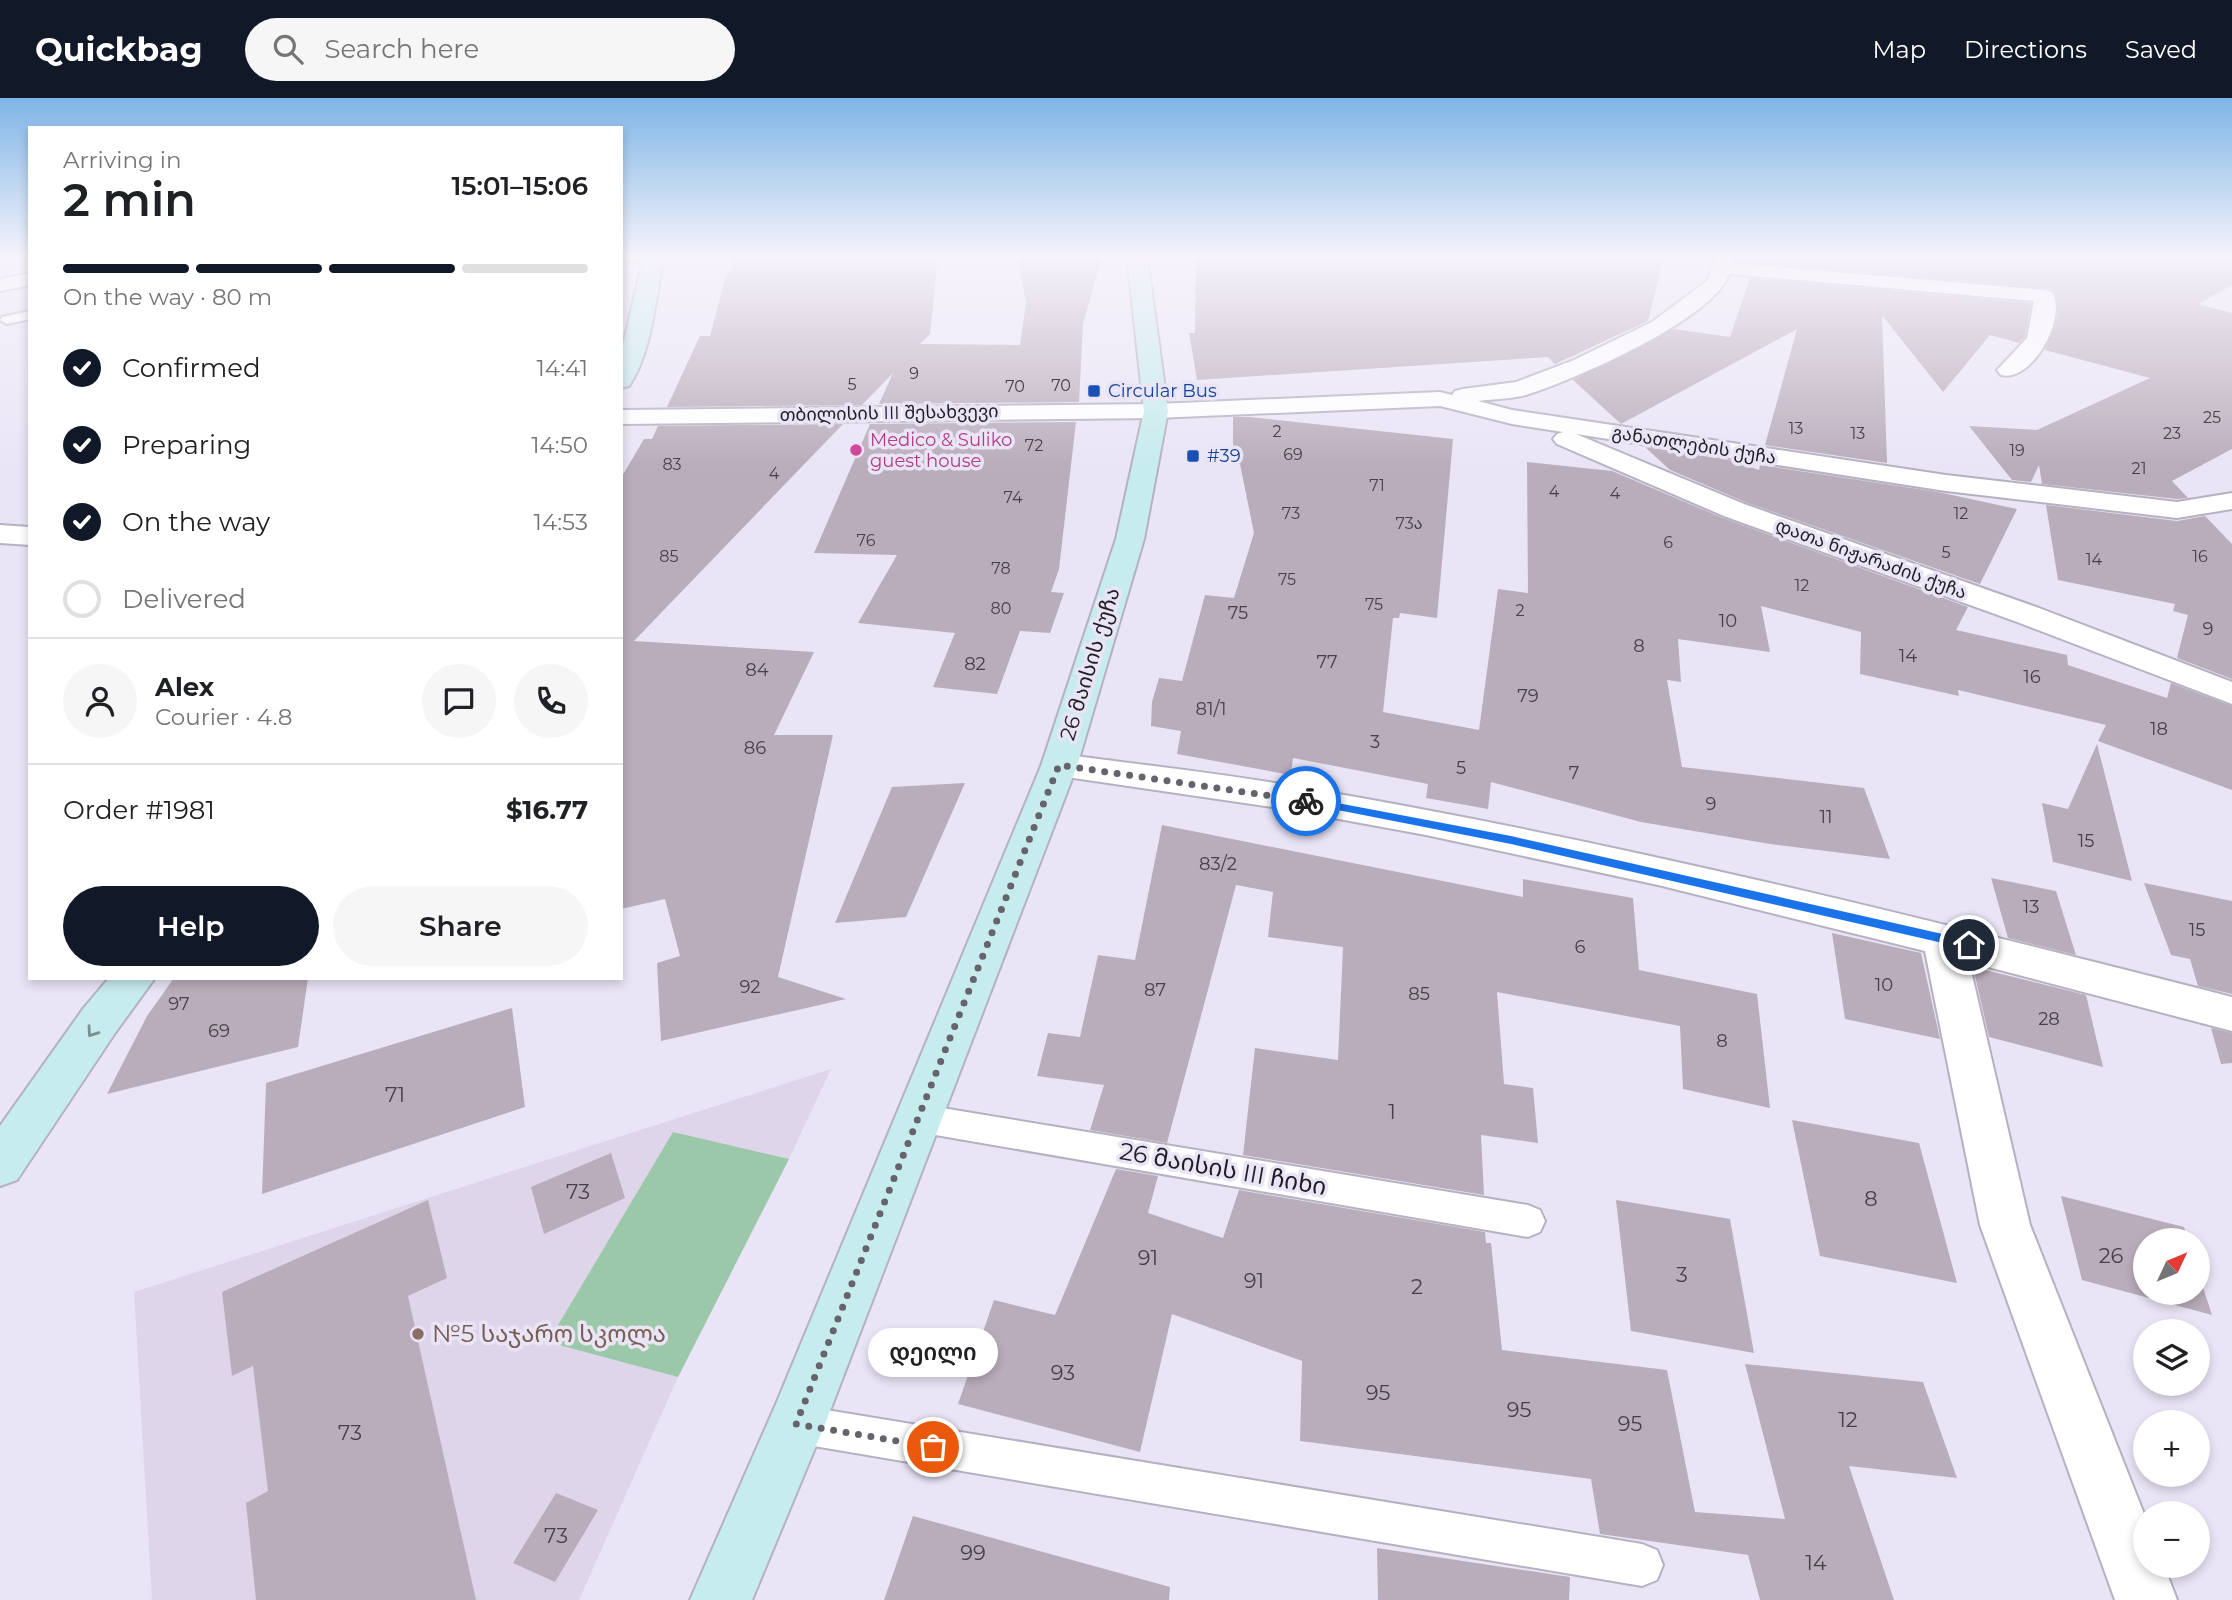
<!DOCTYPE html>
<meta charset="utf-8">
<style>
:root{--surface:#fff;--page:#f6f6f6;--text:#202124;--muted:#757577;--line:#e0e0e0;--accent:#111827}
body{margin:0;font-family:Montserrat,"Noto Sans Georgian",sans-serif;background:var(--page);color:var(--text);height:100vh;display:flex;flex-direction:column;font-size:26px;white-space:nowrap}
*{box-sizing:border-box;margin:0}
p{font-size:23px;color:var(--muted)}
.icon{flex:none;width:38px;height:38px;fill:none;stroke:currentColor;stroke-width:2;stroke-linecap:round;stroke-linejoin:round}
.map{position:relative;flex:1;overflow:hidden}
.sheet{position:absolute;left:28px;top:28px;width:595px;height:854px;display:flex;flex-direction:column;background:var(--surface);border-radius:0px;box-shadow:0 4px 10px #0003}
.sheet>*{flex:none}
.needle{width:46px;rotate:46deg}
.fabs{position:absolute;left:2133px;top:1130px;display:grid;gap:14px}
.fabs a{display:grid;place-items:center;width:77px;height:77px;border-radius:50%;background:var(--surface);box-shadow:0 4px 10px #0003;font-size:35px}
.pin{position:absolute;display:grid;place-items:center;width:60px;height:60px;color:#fff;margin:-30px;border:4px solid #fff;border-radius:50%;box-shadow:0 2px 7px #0007}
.courier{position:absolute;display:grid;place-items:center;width:70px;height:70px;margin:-35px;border:5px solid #1a73e8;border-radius:50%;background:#fff;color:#222;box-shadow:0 2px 9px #0007}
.bubble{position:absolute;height:49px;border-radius:24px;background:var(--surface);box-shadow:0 4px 10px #0003;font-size:23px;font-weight:600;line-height:49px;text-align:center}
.headline em{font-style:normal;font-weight:600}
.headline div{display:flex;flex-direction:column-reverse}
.headline{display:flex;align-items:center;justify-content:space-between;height:119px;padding:0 35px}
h1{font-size:46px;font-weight:600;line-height:52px}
.bar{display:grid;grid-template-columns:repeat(4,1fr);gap:10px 7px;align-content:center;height:84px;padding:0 35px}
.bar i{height:9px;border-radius:5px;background:var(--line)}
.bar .active{background:var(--accent)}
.bar p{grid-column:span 4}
.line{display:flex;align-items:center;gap:18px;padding:0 35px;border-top:2px solid var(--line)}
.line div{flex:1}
.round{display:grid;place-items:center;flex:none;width:74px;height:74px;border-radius:37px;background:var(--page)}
ol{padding:0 35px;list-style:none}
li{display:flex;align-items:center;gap:21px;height:77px}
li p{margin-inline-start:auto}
li .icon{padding:7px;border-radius:50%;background:var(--accent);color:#fff;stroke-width:4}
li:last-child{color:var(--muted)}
li i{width:38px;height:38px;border:4px solid var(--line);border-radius:50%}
.primary-button{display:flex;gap:14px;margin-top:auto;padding:14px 35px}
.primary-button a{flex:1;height:80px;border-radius:42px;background:var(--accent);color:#fff;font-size:28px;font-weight:600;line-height:80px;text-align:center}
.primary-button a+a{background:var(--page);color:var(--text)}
header{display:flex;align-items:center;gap:42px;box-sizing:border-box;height:98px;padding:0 35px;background:var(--accent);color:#fff}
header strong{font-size:33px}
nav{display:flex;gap:38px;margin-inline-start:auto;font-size:24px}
.search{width:490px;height:63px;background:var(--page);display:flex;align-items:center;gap:18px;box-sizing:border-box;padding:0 24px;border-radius:38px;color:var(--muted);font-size:26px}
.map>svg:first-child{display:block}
.education{fill:#dfd5ea}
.green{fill:#9bc8a8}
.building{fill:#baadbb}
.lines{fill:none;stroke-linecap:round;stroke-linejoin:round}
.lane-casing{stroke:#b5b1c1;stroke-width:4}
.street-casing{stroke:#b5b1c1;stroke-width:4}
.secondary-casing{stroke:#b5b1c1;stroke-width:4}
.lane{fill:#fff;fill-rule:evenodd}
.street{fill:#fff;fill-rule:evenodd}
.secondary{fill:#c7ecee;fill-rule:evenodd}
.oneway{stroke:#7b8f93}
.route{fill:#1a73e8}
.done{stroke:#66636d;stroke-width:7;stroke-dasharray:0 12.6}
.transit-dot{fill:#1a4fb4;stroke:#eae5f6;stroke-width:2.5}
.hotel-dot{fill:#d1479c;stroke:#eae5f6;stroke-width:2.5}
.education-dot{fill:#8d6e63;stroke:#eae5f6;stroke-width:2.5}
.labels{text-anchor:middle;stroke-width:7;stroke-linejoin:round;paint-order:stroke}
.far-number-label{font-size:16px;fill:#464149}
.far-transit-label{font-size:18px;fill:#164399;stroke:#eae5f6;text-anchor:start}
.far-street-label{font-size:18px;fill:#1f1d23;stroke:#eae5f6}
.far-hotel-label{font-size:18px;fill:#b23c85;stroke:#eae5f6;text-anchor:start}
.number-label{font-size:18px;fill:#464149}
.street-label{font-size:21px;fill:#1f1d23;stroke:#eae5f6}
.near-number-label{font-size:21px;fill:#464149}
.near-street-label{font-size:24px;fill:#1f1d23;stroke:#eae5f6}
.near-education-label{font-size:24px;fill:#785e54;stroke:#eae5f6;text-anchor:start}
</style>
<header>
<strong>Quickbag</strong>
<div class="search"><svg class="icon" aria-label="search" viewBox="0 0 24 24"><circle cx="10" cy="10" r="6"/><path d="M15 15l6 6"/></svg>Search here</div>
<nav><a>Map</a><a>Directions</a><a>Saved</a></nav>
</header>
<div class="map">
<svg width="2232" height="1502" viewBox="0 0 2232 1502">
<rect width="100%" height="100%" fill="#eae5f6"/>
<polygon class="education" points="831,971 789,1061 678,1279 579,1502 152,1502 134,1194"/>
<polygon class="green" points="673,1034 789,1061 678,1279 548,1244"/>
<g class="building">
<polygon points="734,158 938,158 930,236 920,246 1020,247 1026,205 1018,158 1102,158 1083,226 1079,304 879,306 893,275 862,307 667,309 700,238 710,238 727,173 732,173"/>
<polygon points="1196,158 1664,158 1648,223 1555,266 1548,259 1197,282 1189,235 1195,235"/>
<polygon points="1752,158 2232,158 2232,187 2198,206 2232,215 2232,351 2172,383 2188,400 2177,401 2042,386 2039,367 2031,384 2012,382 1969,328 2037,332 2150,280 2045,252 2058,219 2058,204 2053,191 1751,164"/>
<polygon points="1750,180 2031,205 2025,239 2019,245 1990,237 1943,294 1882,217 1887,365 1765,347 1797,231 1621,326 1573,282 1674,231 1730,239"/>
<polygon points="1233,319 1250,319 1453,341 1437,520 1400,515 1399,520 1393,520 1383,614 1479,632 1498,491 1528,495 1527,364 1612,373 1723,420 1968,509 1956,532 2067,557 2068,567 2167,600 2171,585 2232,608 2232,692 2098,643 2106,627 1958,592 1959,598 1860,576 1861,534 1761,508 1770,554 1678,541 1681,584 1667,582 1682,669 1864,690 1890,761 1770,746 1641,724 1491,684 1488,711 1426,700 1428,686 1293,660 1291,677 1177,656 1181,633 1151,628 1152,604 1159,580 1182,583 1205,497 1234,500 1254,435 1240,366 1233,366"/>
<polygon points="1076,324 1059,471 1051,494 1064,495 1050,535 1020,533 997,596 933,589 955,535 858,525 897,457 814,455 870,326"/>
<polygon points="843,326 634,543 814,554 774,637 833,637 778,879 846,901 661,943 657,865 680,858 665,801 621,811 621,380 644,341 652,341 658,328"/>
<polygon points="1645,349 1730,362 1759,372 1760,367 1938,394 2017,411 1980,486 1745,404 1670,372"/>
<polygon points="2046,407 2177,423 2205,418 2232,446 2232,581 2177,560 2188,517 2173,513 2175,506 2058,482"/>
<polygon points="2097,646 2132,783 2053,764 2042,705 2068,711"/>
<polygon points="965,685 906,819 835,825 892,689"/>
<polygon points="1162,727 1523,799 1523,781 1633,800 1639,872 1757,896 1770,1010 1683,991 1680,928 1497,894 1504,986 1533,990 1538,1045 1481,1037 1484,1097 1243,1057 1255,950 1338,962 1343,849 1268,839 1273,794 1236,787 1167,1045 1090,1032 1104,987 1037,978 1048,935 1080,939 1098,857 1135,862"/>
<polygon points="1991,780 2056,793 2076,857 2008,840"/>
<polygon points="2144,785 2232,803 2232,896 2198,888 2190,861 2171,857"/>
<polygon points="1832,835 1921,855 1940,941 1845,921"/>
<polygon points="1973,869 2086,897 2103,969 1989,939"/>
<polygon points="174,880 308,880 298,949 107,996 147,918"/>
<polygon points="512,910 525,1009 262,1096 266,985"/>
<polygon points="2211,930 2232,935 2232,965 2221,966"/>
<polygon points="1792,1022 1919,1045 1957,1185 1820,1158"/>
<polygon points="611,1055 625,1100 544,1136 531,1089"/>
<polygon points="1116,1071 1158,1078 1148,1115 1223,1140 1239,1092 1485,1134 1486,1145 1491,1145 1502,1252 1667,1272 1695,1414 1785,1421 1745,1266 1923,1284 1957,1380 1849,1368 1894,1502 1760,1502 1748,1457 1600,1436 1591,1381 1300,1343 1302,1263 1172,1216 1140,1354 958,1306 994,1202 1055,1217"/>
<polygon points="2061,1098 2184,1129 2188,1143 2146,1143 2146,1195 2198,1195 2198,1174 2212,1217 2082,1182"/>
<polygon points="428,1102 447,1180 408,1198 476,1502 256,1502 246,1405 268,1393 253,1268 232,1278 222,1194"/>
<polygon points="1616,1102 1730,1121 1754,1255 1631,1233"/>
<polygon points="556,1395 598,1412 555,1484 513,1465"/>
<polygon points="913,1418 1170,1489 1169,1502 884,1502"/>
<polygon points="1377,1450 1570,1479 1569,1502 1378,1502"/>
</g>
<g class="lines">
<defs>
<g id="lane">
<polygon points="30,213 30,221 7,226 0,222 2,219"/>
<polygon points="918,1006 1528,1107 1540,1112 1545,1123 1540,1134 1528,1139 918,1034 907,1030 902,1020 907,1010"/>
<polygon points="796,1307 1642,1446 1657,1452 1663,1467 1657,1482 1642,1488 796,1345 782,1340 777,1326 782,1312"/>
</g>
<g id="street">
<polygon points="621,158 644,158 641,162 621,165"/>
<path d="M1717,158H1735L1733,165L2045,192L2052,194C2068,219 2032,285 2001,277L1997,272L2027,240L2034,203L1729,176C1714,221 1572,283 1526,297C1511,301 1494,301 1478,303L1512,312L1946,377L2177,404L2232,395V411L2177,420L1946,393L1576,336L1744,406L2039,510L2232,584V606L2017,524L1724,418L1557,346L1553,341L1557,336L1563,334L1512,326L1440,308L1156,320L621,326V312L1156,306L1440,294L1452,297L1455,293L1463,291L1516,284L1574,262L1652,224L1707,183Z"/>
<polygon points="30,175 30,187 0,193 0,181"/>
<polygon points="0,427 30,429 30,447 0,445"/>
<path d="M1059,656C1143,667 1227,676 1310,691C1621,744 1927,821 2232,899V933L1969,864L2030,1127L2146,1421V1468H2164L2177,1502H2115L1980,1127L1925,853L1658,787L1426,737L1279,710L1046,676L1041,668L1046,660Z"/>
</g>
<g id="secondary">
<path d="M644,158H664C656,197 652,255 629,288L621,290V255Z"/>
<polygon points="1127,158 1147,158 1168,313 1144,441 1077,668 825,1326 752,1502 690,1502 776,1306 1041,668 1116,441 1144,313"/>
<polygon points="109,880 155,880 115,935 17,1082 0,1088 0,1028 83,911"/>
</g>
</defs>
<use href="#lane" class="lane-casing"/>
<use href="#street" class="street-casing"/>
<use href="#secondary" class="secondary-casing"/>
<use href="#lane" class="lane"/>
<use href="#street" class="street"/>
<use href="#secondary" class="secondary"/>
</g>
<defs><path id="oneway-chevron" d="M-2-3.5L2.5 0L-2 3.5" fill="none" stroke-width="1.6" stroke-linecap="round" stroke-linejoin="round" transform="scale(1.75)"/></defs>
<use class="oneway" href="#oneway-chevron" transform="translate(92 934) rotate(125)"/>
<linearGradient id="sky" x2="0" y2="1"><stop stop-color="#7eb5e6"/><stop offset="0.43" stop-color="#f6f3fb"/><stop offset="1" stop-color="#f6f3fb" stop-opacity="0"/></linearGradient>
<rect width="2232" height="368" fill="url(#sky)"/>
<polygon class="route" points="1306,699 1511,738 1969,842 1976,847 1969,851 1511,746 1302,705 1301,703"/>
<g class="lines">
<polyline class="done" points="933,1349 796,1326 1059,667 1306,703"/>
</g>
<g class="transit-dot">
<rect x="1087" y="286" width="14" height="14" rx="3.5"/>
<rect x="1186" y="351" width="14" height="14" rx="3.5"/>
</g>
<circle class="hotel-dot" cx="856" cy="352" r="7"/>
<circle class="education-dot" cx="418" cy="1236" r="7"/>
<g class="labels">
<g class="far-number-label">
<text x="914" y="281">9</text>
<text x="852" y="292">5</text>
<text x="1061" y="293">70</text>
<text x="1015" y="294">70</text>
<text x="2212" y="325">25</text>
<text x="1796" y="336">13</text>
<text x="1277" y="339">2</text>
<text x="1858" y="341">13</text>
<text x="2172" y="341">23</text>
<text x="1034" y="353">72</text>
<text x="2017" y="358">19</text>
<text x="1293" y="362">69</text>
<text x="672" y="372">83</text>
<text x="2139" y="376">21</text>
<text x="774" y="381">4</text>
<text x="1377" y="393">71</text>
<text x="1554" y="399">4</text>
<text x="1615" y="401">4</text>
<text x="1013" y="405">74</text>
<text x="1291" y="421">73</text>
<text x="1961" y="421">12</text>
<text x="1409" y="431">73ა</text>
<text x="866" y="448">76</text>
<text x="1668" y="450">6</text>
<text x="1946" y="460">5</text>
<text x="669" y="464">85</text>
<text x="2200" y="464">16</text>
<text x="2094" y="467">14</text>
<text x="1001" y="476">78</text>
<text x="1287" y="487">75</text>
<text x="1802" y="493">12</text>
<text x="1374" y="512">75</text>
<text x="1001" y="516">80</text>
<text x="1520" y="518">2</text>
</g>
<g class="far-transit-label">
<text x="1108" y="299">Circular Bus</text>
<text x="1207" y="364">#39</text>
</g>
<g class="far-street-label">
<text transform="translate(889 315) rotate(-1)" y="6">თბილისის III შესახვევი</text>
<text transform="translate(1694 347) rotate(9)" y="6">განათლების ქუჩა</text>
<text transform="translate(1871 461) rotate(20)" y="6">დათა ნიჟარაძის ქუჩა</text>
</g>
<g class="far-hotel-label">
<text x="870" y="348">Medico &amp; Suliko<tspan x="870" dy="21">guest house</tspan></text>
</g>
<g class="number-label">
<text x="1238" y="521">75</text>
<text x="1728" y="529">10</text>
<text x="2208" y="537">9</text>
<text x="1639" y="554">8</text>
<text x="1908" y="564">14</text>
<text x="1327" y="570">77</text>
<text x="975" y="572">82</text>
<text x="757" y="578">84</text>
<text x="2032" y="585">16</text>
<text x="1528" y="604">79</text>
<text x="1211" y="617">81/1</text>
<text x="2159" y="637">18</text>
<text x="1375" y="650">3</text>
<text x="755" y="656">86</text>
<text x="1461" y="676">5</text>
<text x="1574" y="681">7</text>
<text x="1711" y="712">9</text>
<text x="1826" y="725">11</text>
<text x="2086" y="749">15</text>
<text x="1218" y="772">83/2</text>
<text x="2031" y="815">13</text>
<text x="2197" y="838">15</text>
<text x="1580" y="855">6</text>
<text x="1884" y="893">10</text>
<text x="750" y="895">92</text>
<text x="1155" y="898">87</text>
<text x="1419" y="902">85</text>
<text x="179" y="912">97</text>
<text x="2049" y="927">28</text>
<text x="219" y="939">69</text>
<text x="1722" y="949">8</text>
</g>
<g class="street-label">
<text transform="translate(1090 566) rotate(-73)" y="7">26 მაისის ქუჩა</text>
</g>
<g class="near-number-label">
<text x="395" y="1004">71</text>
<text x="1392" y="1021">1</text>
<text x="578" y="1101">73</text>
<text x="1871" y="1108">8</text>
<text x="2111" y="1165">26</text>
<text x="1148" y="1167">91</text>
<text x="1682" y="1184">3</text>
<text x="1254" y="1190">91</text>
<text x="1417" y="1196">2</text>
<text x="1063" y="1282">93</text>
<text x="1378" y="1302">95</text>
<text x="1519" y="1319">95</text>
<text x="1848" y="1329">12</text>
<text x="1630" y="1333">95</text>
<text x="350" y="1342">73</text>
<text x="556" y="1445">73</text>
<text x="973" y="1462">99</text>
<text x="1816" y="1472">14</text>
</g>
<g class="near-street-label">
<text transform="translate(1223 1071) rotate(10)" y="8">26 მაისის III ჩიხი</text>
</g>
<g class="near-education-label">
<text x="432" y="1244">№5 საჯარო სკოლა</text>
</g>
</g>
</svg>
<div class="fabs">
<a><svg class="needle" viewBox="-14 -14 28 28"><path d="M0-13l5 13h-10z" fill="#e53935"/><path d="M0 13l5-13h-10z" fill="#757577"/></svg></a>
<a><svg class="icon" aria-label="layers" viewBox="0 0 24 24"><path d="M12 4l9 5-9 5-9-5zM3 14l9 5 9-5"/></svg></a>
<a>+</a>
<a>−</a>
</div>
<div class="pin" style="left:933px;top:1349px;background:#ea580c"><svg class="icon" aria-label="bag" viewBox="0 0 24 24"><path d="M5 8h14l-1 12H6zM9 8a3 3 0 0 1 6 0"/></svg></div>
<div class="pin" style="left:1969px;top:847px;background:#1f2937"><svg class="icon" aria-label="home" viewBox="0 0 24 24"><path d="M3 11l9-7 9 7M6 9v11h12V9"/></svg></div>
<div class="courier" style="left:1306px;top:703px"><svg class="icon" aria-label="bike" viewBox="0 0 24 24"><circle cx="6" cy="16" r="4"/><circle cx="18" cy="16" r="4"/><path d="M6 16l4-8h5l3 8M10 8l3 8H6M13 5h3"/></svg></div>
<div class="bubble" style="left:868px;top:1230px;width:130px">დეილი</div>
<section class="sheet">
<div class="headline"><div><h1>2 min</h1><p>Arriving in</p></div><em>15:01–15:06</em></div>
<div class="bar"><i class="active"></i><i class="active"></i><i class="active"></i><i></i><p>On the way · 80 m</p></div>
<ol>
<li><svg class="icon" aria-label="check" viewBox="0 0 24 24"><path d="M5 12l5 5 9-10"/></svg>Confirmed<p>14:41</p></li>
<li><svg class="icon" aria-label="check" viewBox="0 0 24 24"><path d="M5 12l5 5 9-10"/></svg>Preparing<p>14:50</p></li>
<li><svg class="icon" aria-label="check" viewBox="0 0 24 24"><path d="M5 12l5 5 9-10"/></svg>On the way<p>14:53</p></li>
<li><i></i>Delivered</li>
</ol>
<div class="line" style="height:126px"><a class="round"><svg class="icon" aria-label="person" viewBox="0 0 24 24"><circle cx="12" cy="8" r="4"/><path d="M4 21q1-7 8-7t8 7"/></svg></a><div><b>Alex</b><p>Courier · 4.8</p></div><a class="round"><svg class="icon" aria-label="chat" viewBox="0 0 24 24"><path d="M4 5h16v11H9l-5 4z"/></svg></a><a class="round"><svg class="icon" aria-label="phone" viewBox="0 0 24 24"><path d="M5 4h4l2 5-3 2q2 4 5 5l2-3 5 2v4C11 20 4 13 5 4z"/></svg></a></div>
<div class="line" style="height:91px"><div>Order #1981</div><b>$16.77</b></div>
<div class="primary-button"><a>Help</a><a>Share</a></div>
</section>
</div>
